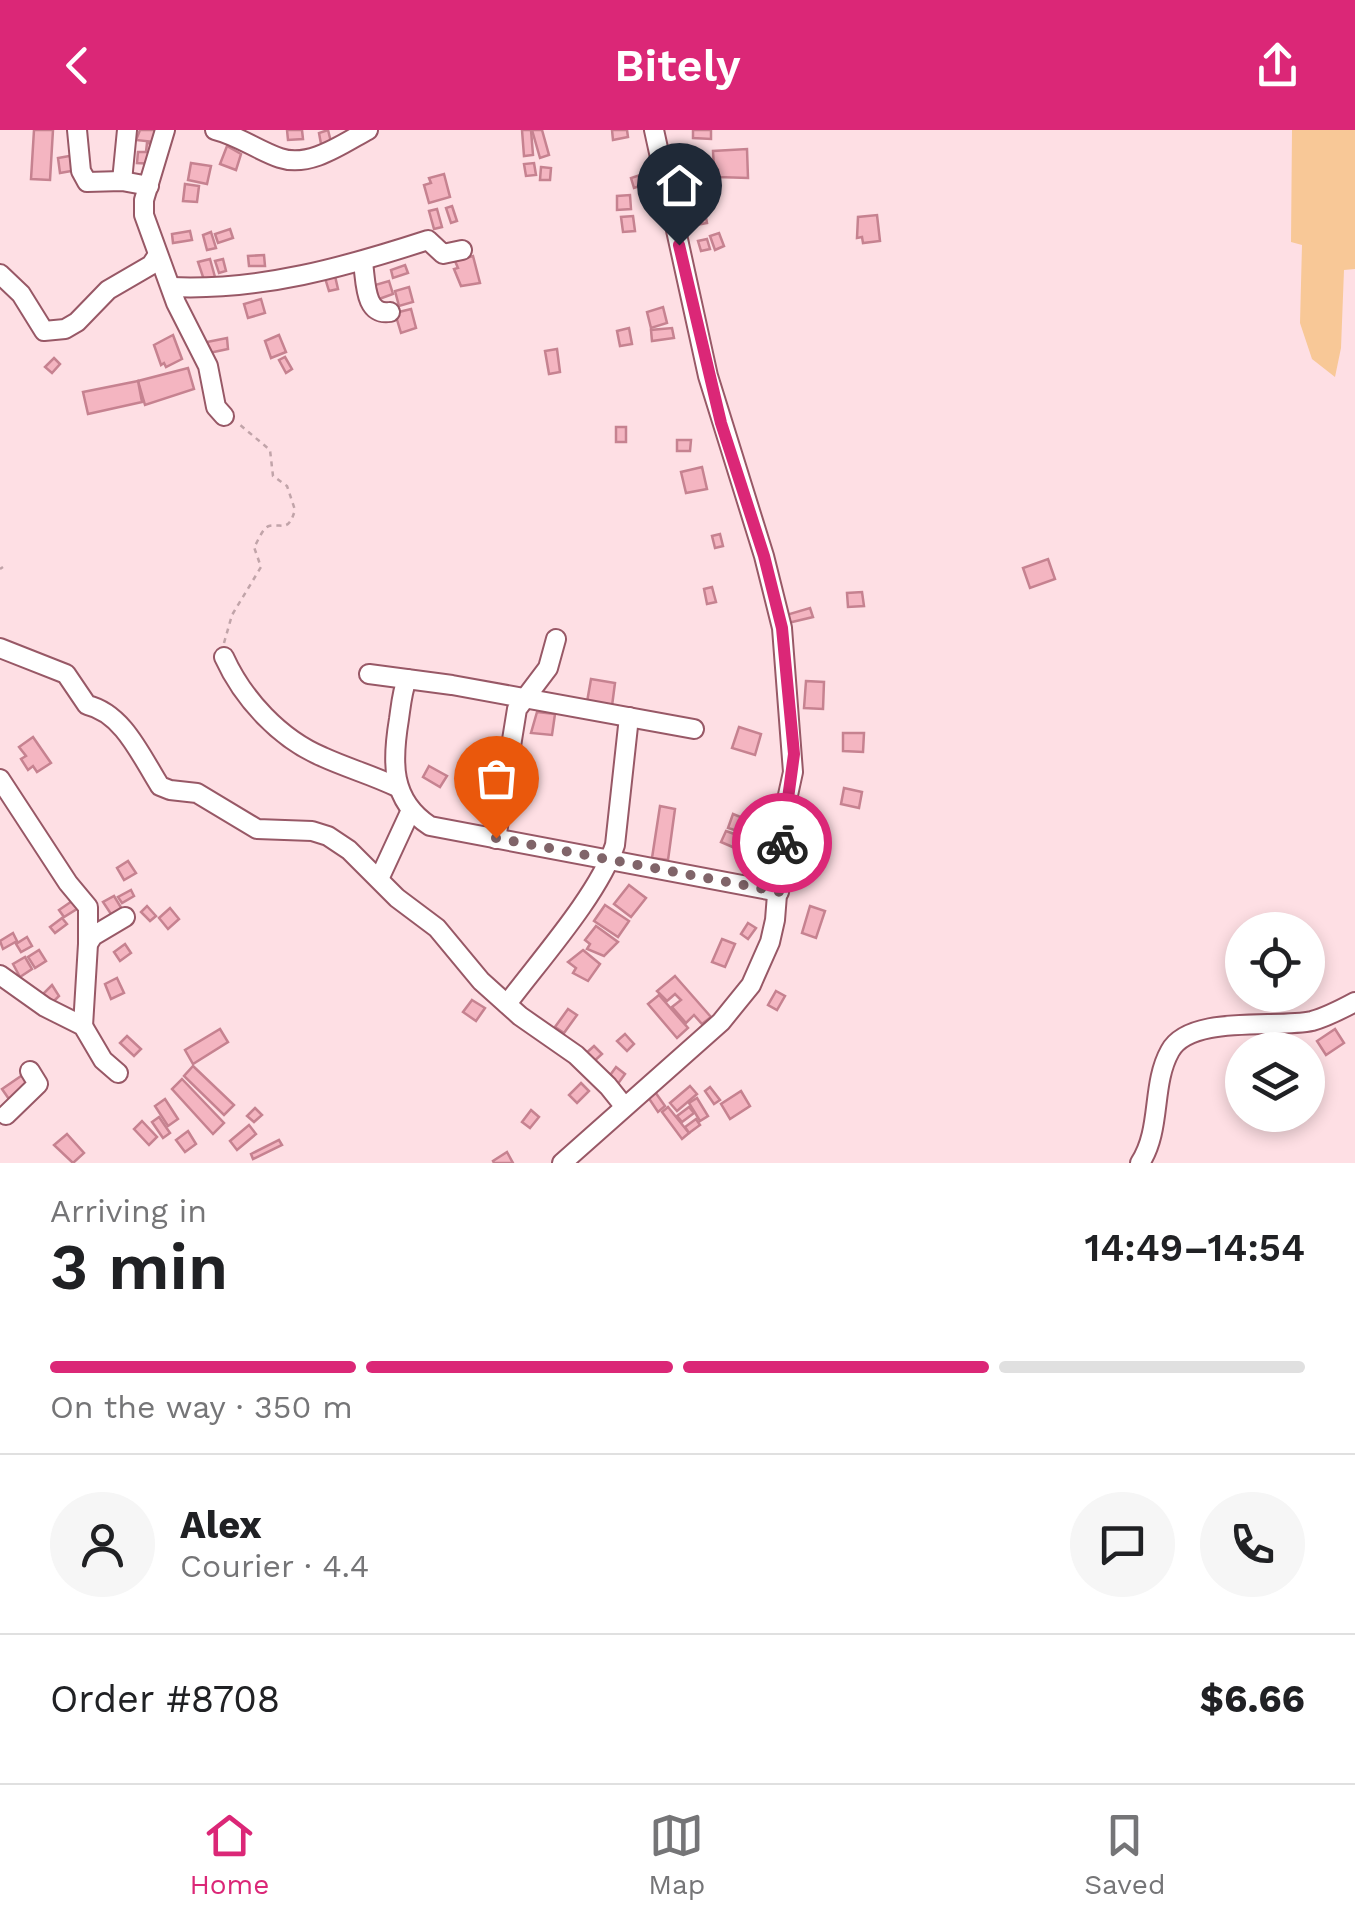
<!DOCTYPE html>
<meta charset="utf-8">
<style>
:root{--surface:#fff;--page:#f6f6f6;--text:#202124;--muted:#757577;--line:#e0e0e0;--accent:#db2777}
body{margin:0;font-family:"Work Sans",sans-serif;background:var(--page);color:var(--text);height:100vh;display:flex;flex-direction:column;font-size:38px;white-space:nowrap}
*{box-sizing:border-box;margin:0}
p{font-size:32px;color:var(--muted)}
.icon{flex:none;width:55px;height:55px;fill:none;stroke:currentColor;stroke-width:2;stroke-linecap:round;stroke-linejoin:round}
.map{position:relative;height:1033px;overflow:hidden}
.drawer{display:flex;flex-direction:column;background:var(--surface);flex:1}
.drawer>*{flex:none}
.tools{position:absolute;left:1225px;top:782px;display:grid;gap:20px}
.tools a{display:grid;place-items:center;width:100px;height:100px;border-radius:50%;background:var(--surface);box-shadow:0 5px 15px #0003;font-size:50px}
.pin{position:absolute;display:grid;place-items:center;width:85px;height:85px;color:#fff;margin:-102px -42px;border-radius:50% 50% 50% 0;rotate:-45deg;box-shadow:0 0 10px #0007}
.pin .icon{rotate:45deg}
.courier{position:absolute;display:grid;place-items:center;width:100px;height:100px;margin:-50px;border:8px solid #db2777;border-radius:50%;background:#fff;color:#222;box-shadow:0 2px 12px #0007}
.head em{font-style:normal;font-weight:600}
.head div{display:flex;flex-direction:column-reverse}
.head{display:flex;align-items:center;justify-content:space-between;height:170px;padding:0 50px}
h1{font-size:65px;font-weight:600;line-height:75px}
.bar{display:grid;grid-template-columns:repeat(4,1fr);gap:15px 10px;align-content:center;height:120px;padding:0 50px}
.bar i{height:12px;border-radius:8px;background:var(--line)}
.bar .current{background:var(--accent)}
.bar p{grid-column:span 4}
.line{display:flex;align-items:center;gap:25px;padding:0 50px;border-top:2px solid var(--line)}
.line div{flex:1}
.round{display:grid;place-items:center;flex:none;width:105px;height:105px;border-radius:52px;background:var(--page)}
header{display:flex;justify-content:space-between;align-items:center;height:130px;padding:0 50px;background:var(--accent);color:#fff;font-size:45px;font-weight:600}
.tabs{display:flex;justify-content:space-around;align-items:center;height:140px;border-top:2px solid var(--line);background:var(--surface);font-size:28px;color:var(--muted)}
.tabs a{display:grid;justify-items:center;gap:5px}
.tabs .current{color:var(--accent)}
.map>svg:first-child{display:block}
.green{fill:#f8c897}
.building{fill:#f4b5c1;stroke:#c68290;stroke-width:2.5}
.lines{fill:none;stroke-linecap:round;stroke-linejoin:round}
.minor-casing{stroke:#985866;stroke-width:22}
.path{stroke:#c1a4a9;stroke-width:2.5;stroke-dasharray:5 5;stroke-linecap:butt}
.minor{stroke:#fff;stroke-width:18}
.done{stroke:#806469;stroke-width:10;stroke-dasharray:0 18}
.route{stroke:#db2777;stroke-width:12}
</style>
<header><svg class="icon" aria-label="back" viewBox="0 0 24 24"><path d="M15 5l-7 7 7 7"/></svg>Bitely<svg class="icon" aria-label="share" viewBox="0 0 24 24"><path d="M12 15V3M7 8l5-5 5 5M5 13v7h14v-7"/></svg></header>
<div class="map">
<svg width="1355" height="1033" viewBox="0 0 1355 1033">
<rect width="100%" height="100%" fill="#fedfe4"/>
<polygon class="green" points="1292,0 1355,0 1355,139 1344,140 1341,218 1335,247 1312,229 1300,193 1302,115 1291,112"/>
<g class="building">
<polygon points="34,0 53,0 50,50 31,49"/>
<polygon points="140,0 156,0 154,12 136,10"/>
<polygon points="287,0 302,0 303,9 288,10"/>
<polygon points="328,0 331,12 321,14 319,3"/>
<polygon points="522,0 531,0 533,25 524,26"/>
<polygon points="532,0 542,0 549,25 540,28"/>
<polygon points="612,0 627,0 628,7 613,10"/>
<polygon points="693,0 711,0 711,9 693,8"/>
<polygon points="147,13 156,14 154,34 137,33 138,22 146,22"/>
<polygon points="227,16 241,24 236,40 220,34"/>
<polygon points="747,19 748,48 718,47 718,40 714,40 713,21"/>
<polygon points="75,25 77,40 60,43 58,28"/>
<polygon points="191,33 211,36 207,54 188,50"/>
<polygon points="534,33 536,45 526,46 524,34"/>
<polygon points="541,37 551,38 550,50 540,50"/>
<polygon points="444,44 450,67 429,73 424,55 431,53 429,48"/>
<polygon points="640,45 643,55 634,58 631,48"/>
<polygon points="681,45 683,57 672,59 669,48"/>
<polygon points="185,54 199,56 197,72 183,71"/>
<polygon points="630,65 631,79 617,80 617,66"/>
<polygon points="452,76 457,91 451,93 446,78"/>
<polygon points="437,79 442,97 434,99 429,81"/>
<polygon points="705,82 707,93 696,95 694,84"/>
<polygon points="877,85 880,111 863,113 862,107 857,108 858,87"/>
<polygon points="633,86 635,101 623,102 621,87"/>
<polygon points="230,99 233,108 218,113 215,104"/>
<polygon points="190,101 192,110 173,113 172,104"/>
<polygon points="211,102 216,118 207,120 203,105"/>
<polygon points="719,103 724,116 715,120 710,106"/>
<polygon points="707,109 710,119 701,121 698,111"/>
<polygon points="264,125 265,136 249,136 248,126"/>
<polygon points="473,126 480,153 461,156 454,139 458,138 455,131"/>
<polygon points="210,129 215,147 204,150 198,132"/>
<polygon points="223,129 226,141 219,143 215,131"/>
<polygon points="405,135 408,143 393,148 391,140"/>
<polygon points="335,146 338,159 329,161 325,148"/>
<polygon points="389,151 393,164 379,169 375,155"/>
<polygon points="409,157 413,172 399,176 395,161"/>
<polygon points="261,169 265,183 248,188 244,174"/>
<polygon points="663,177 667,193 651,198 647,182"/>
<polygon points="411,179 416,198 401,203 395,183"/>
<polygon points="629,198 632,214 620,216 617,201"/>
<polygon points="672,198 674,208 652,211 651,200"/>
<polygon points="173,205 182,229 166,237 164,233 161,235 154,215"/>
<polygon points="279,205 286,222 271,228 265,211"/>
<polygon points="227,208 228,219 209,223 207,212"/>
<polygon points="557,219 560,242 549,244 545,221"/>
<polygon points="285,227 292,239 286,243 279,230"/>
<polygon points="54,228 60,234 52,243 45,237"/>
<polygon points="188,238 194,259 145,275 138,251"/>
<polygon points="138,251 142,272 88,284 83,262"/>
<rect x="616" y="297" width="10" height="15"/>
<polygon points="677,310 691,310 690,321 677,321"/>
<polygon points="702,337 707,359 686,363 681,342"/>
<polygon points="720,404 723,416 715,418 712,406"/>
<polygon points="1048,429 1055,449 1030,458 1023,438"/>
<polygon points="712,457 716,472 707,474 704,459"/>
<polygon points="862,462 864,476 848,477 847,463"/>
<polygon points="810,478 813,487 788,493 786,485"/>
<polygon points="591,549 615,553 612,576 587,572"/>
<polygon points="806,551 824,552 823,579 804,578"/>
<polygon points="537,582 555,584 552,605 531,603"/>
<polygon points="739,597 761,604 755,625 732,618"/>
<polygon points="843,603 864,603 863,622 843,621"/>
<polygon points="33,607 51,633 37,642 33,636 28,640 21,629 26,626 19,617"/>
<polygon points="429,636 447,646 440,657 423,647"/>
<polygon points="844,658 862,662 859,678 841,674"/>
<polygon points="660,676 675,679 668,730 652,728"/>
<polygon points="733,684 748,690 744,703 728,698"/>
<polygon points="726,701 740,706 735,718 721,712"/>
<polygon points="128,731 136,743 124,750 117,738"/>
<polygon points="629,755 646,768 631,787 614,774"/>
<polygon points="131,760 134,766 122,773 118,767"/>
<polygon points="114,766 125,784 115,790 103,772"/>
<polygon points="75,769 80,777 64,787 59,780"/>
<polygon points="605,775 629,791 618,807 594,791"/>
<polygon points="147,776 156,786 150,791 141,782"/>
<polygon points="810,776 825,781 816,808 802,803"/>
<polygon points="170,778 179,789 168,799 159,788"/>
<polygon points="62,788 67,794 55,803 50,797"/>
<polygon points="748,793 756,798 748,809 741,804"/>
<polygon points="596,796 618,812 604,826 587,819 590,814 585,810"/>
<polygon points="13,803 17,811 3,819 0,811"/>
<polygon points="27,807 32,816 21,822 16,814"/>
<polygon points="722,809 735,814 725,837 712,832"/>
<polygon points="125,814 131,823 120,831 114,822"/>
<polygon points="39,820 46,831 35,838 28,827"/>
<polygon points="583,820 600,834 588,851 573,843 576,838 568,832"/>
<polygon points="25,827 32,839 20,847 13,834"/>
<polygon points="675,846 711,887 702,894 694,885 686,893 672,877 681,870 675,864 667,871 657,861"/>
<polygon points="117,848 124,863 111,869 105,854"/>
<polygon points="52,855 59,866 50,875 41,866"/>
<polygon points="776,861 785,866 777,880 768,875"/>
<polygon points="659,865 688,898 677,908 648,874"/>
<polygon points="472,870 485,878 476,891 463,882"/>
<polygon points="568,879 577,885 564,903 555,897"/>
<polygon points="220,899 228,912 193,934 185,920"/>
<polygon points="1335,899 1344,913 1326,925 1317,911"/>
<polygon points="625,904 634,914 627,921 617,911"/>
<polygon points="127,906 141,919 134,926 120,913"/>
<polygon points="594,916 602,924 590,935 583,926"/>
<polygon points="193,936 234,975 224,985 184,946"/>
<polygon points="616,937 625,944 617,955 608,948"/>
<polygon points="24,944 33,957 11,972 2,959"/>
<polygon points="182,949 224,993 213,1004 172,959"/>
<polygon points="581,953 589,961 577,973 569,965"/>
<polygon points="690,956 697,964 677,981 670,973"/>
<polygon points="710,957 720,970 714,974 705,961"/>
<polygon points="653,959 665,976 658,982 646,964"/>
<polygon points="741,961 750,976 730,989 721,974"/>
<polygon points="697,968 708,986 700,991 689,973"/>
<polygon points="165,969 178,989 168,996 155,976"/>
<polygon points="668,977 689,1003 682,1009 662,982"/>
<polygon points="689,977 694,983 682,992 677,986"/>
<polygon points="255,978 262,985 254,992 247,986"/>
<polygon points="531,980 539,987 530,998 522,992"/>
<polygon points="159,987 170,1003 163,1008 152,992"/>
<polygon points="696,989 700,995 689,1003 685,997"/>
<polygon points="142,991 157,1007 149,1015 134,999"/>
<polygon points="249,995 256,1004 237,1020 230,1011"/>
<polygon points="188,1001 196,1014 185,1022 176,1010"/>
<polygon points="67,1004 84,1023 73,1033 54,1015"/>
<polygon points="279,1010 282,1015 253,1029 251,1024"/>
<polygon points="507,1022 513,1033 494,1033 493,1031"/>
</g>
<g class="lines">
<defs>
<g id="minor">
<polyline points="77,0 81,41 87,52 122,51 149,56"/>
<polyline points="165,0 144,70 144,85 176,173 208,236 216,277 224,286"/>
<path d="M215,0C239,6 257,20 280,28C310,38 342,14 368,0"/>
<polyline points="122,51 127,0"/>
<path d="M363,133C366,151 364,186 390,182"/>
<polyline points="0,144 21,164 44,201 65,199 77,192 108,160 151,135 157,126"/>
<path d="M171,157C261,161 345,137 428,110L443,124L462,120"/>
<path d="M0,518L66,544L87,575C123,583 141,626 160,656L170,660L197,663L257,699L312,701L328,706L349,720L397,768L437,798L481,851L520,886L576,925L608,956L624,976"/>
<path d="M224,527C243,569 280,609 323,627C347,638 372,645 397,657"/>
<polyline points="369,544 452,555 694,599"/>
<path d="M407,549C402,562 401,575 399,589C392,631 390,670 430,696L779,762"/>
<polyline points="0,649 68,753 88,777 88,814"/>
<polyline points="496,709 517,579 548,538 556,509"/>
<polyline points="380,747 411,680"/>
<polyline points="0,845 45,877 83,896 103,930 118,943"/>
<path d="M507,874C539,831 599,764 615,715L629,587"/>
<polyline points="83,896 88,814 93,806 125,787"/>
<polyline points="6,985 38,954 30,941"/>
<polyline points="562,1033 721,892 751,855 770,812 775,790 783,688 793,642 782,498 764,426 708,246 654,0"/>
<path d="M1140,1033C1162,999 1151,955 1170,921C1190,884 1277,899 1312,891C1327,887 1342,879 1355,872"/>
</g>
</defs>
<use href="#minor" class="minor-casing"/>
<g class="path">
<polyline points="0,439 3,437"/>
<path d="M224,513L232,485L261,437L254,417C258,412 262,398 269,396C283,393 288,403 295,380L287,356L273,346L270,320L239,294"/>
</g>
<use href="#minor" class="minor"/>
</g>
<g class="lines">
<polyline class="done" points="496,708 780,762 782,713"/>
<polyline class="route" points="679,115 721,293 764,426 782,498 794,624 782,713"/>
</g>
</svg>
<div class="tools">
<a><svg class="icon" aria-label="locate" viewBox="0 0 24 24"><circle cx="12" cy="12" r="6"/><path d="M12 2v4M12 18v4M2 12h4M18 12h4"/></svg></a>
<a><svg class="icon" aria-label="layers" viewBox="0 0 24 24"><path d="M12 4l9 5-9 5-9-5zM3 14l9 5 9-5"/></svg></a>
</div>
<div class="pin" style="left:496px;top:708px;background:#ea580c"><svg class="icon" aria-label="bag" viewBox="0 0 24 24"><path d="M5 8h14l-1 12H6zM9 8a3 3 0 0 1 6 0"/></svg></div>
<div class="pin" style="left:679px;top:115px;background:#1f2937"><svg class="icon" aria-label="home" viewBox="0 0 24 24"><path d="M3 11l9-7 9 7M6 9v11h12V9"/></svg></div>
<div class="courier" style="left:782px;top:713px"><svg class="icon" aria-label="bike" viewBox="0 0 24 24"><circle cx="6" cy="16" r="4"/><circle cx="18" cy="16" r="4"/><path d="M6 16l4-8h5l3 8M10 8l3 8H6M13 5h3"/></svg></div>
</div>
<section class="drawer">
<div class="head"><div><h1>3 min</h1><p>Arriving in</p></div><em>14:49–14:54</em></div>
<div class="bar"><i class="current"></i><i class="current"></i><i class="current"></i><i></i><p>On the way · 350 m</p></div>
<div class="line" style="height:180px"><a class="round"><svg class="icon" aria-label="person" viewBox="0 0 24 24"><circle cx="12" cy="8" r="4"/><path d="M4 21q1-7 8-7t8 7"/></svg></a><div><b>Alex</b><p>Courier · 4.4</p></div><a class="round"><svg class="icon" aria-label="chat" viewBox="0 0 24 24"><path d="M4 5h16v11H9l-5 4z"/></svg></a><a class="round"><svg class="icon" aria-label="phone" viewBox="0 0 24 24"><path d="M5 4h4l2 5-3 2q2 4 5 5l2-3 5 2v4C11 20 4 13 5 4z"/></svg></a></div>
<div class="line" style="height:130px"><div>Order #8708</div><b>$6.66</b></div>
</section>
<nav class="tabs">
<a class="current"><svg class="icon" aria-label="home" viewBox="0 0 24 24"><path d="M3 11l9-7 9 7M6 9v11h12V9"/></svg>Home</a>
<a><svg class="icon" aria-label="map" viewBox="0 0 24 24"><path d="M3 6l6-2 6 2 6-2v14l-6 2-6-2-6 2zM9 4v14M15 6v14"/></svg>Map</a>
<a><svg class="icon" aria-label="saved" viewBox="0 0 24 24"><path d="M7 4h10v16l-5-4-5 4z"/></svg>Saved</a>
</nav>
